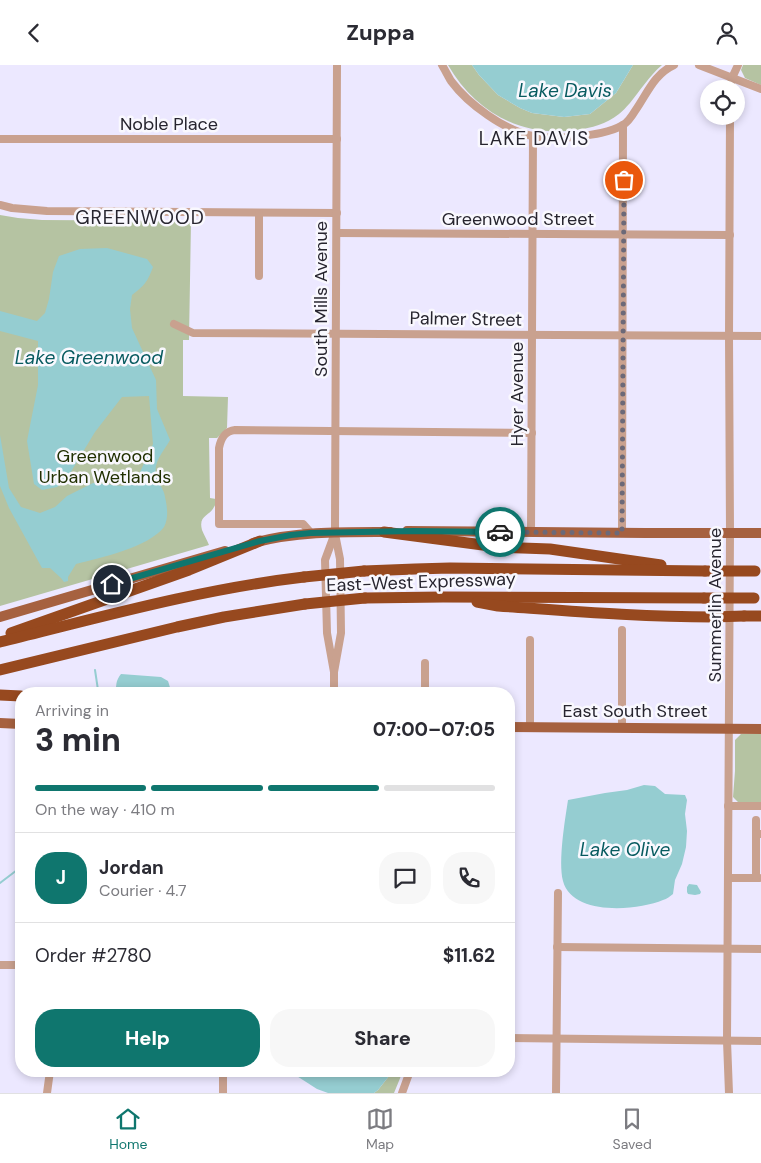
<!DOCTYPE html>
<meta charset="utf-8">
<style>
:root{--surface:#fff;--page:#f7f7f7;--text:#2b2b33;--muted:#7c7c81;--line:#e1e1e2;--accent:#0f766e}
body{margin:0;font-family:"DM Sans",sans-serif;background:var(--page);color:var(--text);height:100vh;display:flex;flex-direction:column;font-size:19px;white-space:nowrap}
*{box-sizing:border-box;margin:0}
p{font-size:16px;color:var(--muted)}
.icon{flex:none;width:28px;height:28px;fill:none;stroke:currentColor;stroke-width:2;stroke-linecap:round;stroke-linejoin:round}
.map{position:relative;flex:1;overflow:hidden}
.sheet{position:absolute;left:15px;top:622px;width:500px;height:390px;display:flex;flex-direction:column;background:var(--surface);border-radius:20px;box-shadow:0 2px 8px #0003}
.sheet>*{flex:none}
.tools{position:absolute;left:700px;top:15px;display:grid;gap:10px}
.tools a{display:grid;place-items:center;width:45px;height:45px;border-radius:50%;background:var(--surface);box-shadow:0 2px 8px #0003;font-size:25px}
.pin{position:absolute;display:grid;place-items:center;width:42px;height:42px;color:#fff;margin:-21px;border:2px solid #fff;border-radius:50%;box-shadow:0 1px 5px #0007}
.courier{position:absolute;display:grid;place-items:center;width:50px;height:50px;margin:-25px;border:4px solid #0f766e;border-radius:50%;background:#fff;color:#222;box-shadow:0 1px 6px #0007}
.headline em{font-style:normal;font-weight:800}
.headline div{display:flex;flex-direction:column-reverse}
.headline{display:flex;align-items:center;justify-content:space-between;height:85px;padding:0 20px}
h1{font-size:32px;font-weight:800;line-height:38px}
.bar{display:grid;grid-template-columns:repeat(4,1fr);gap:8px 5px;align-content:center;height:60px;padding:0 20px}
.bar i{height:6px;border-radius:4px;background:var(--line)}
.bar .selected{background:var(--accent)}
.bar p{grid-column:span 4}
.line{display:flex;align-items:center;gap:12px;padding:0 20px;border-top:1px solid var(--line)}
.line div{flex:1}
.round{display:grid;place-items:center;flex:none;width:52px;height:52px;border-radius:20px;background:var(--page)}
.button{display:flex;gap:10px;margin-top:auto;padding:10px 20px}
.button a{flex:1;height:58px;border-radius:20px;background:var(--accent);color:#fff;font-size:20px;font-weight:800;line-height:58px;text-align:center}
.button a+a{background:var(--page);color:var(--text)}
header{display:flex;justify-content:space-between;align-items:center;height:65px;padding:0 20px;background:var(--surface);font-size:22px;font-weight:800}
.tab-bar{display:flex;justify-content:space-around;align-items:center;height:70px;border-top:1px solid var(--line);background:var(--surface);font-size:14px;color:var(--muted)}
.tab-bar a{display:grid;justify-items:center;gap:2px}
.tab-bar .selected{color:var(--accent)}
.map>svg:first-child{display:block}
.green{fill:#b5c3a2}
.water{fill:#95cdd1}
.lines{fill:none;stroke-linecap:round;stroke-linejoin:round}
.stream{stroke:#95cdd1;stroke-width:2}
.minor{stroke:#c9a18f;stroke-width:8}
.major{stroke:#a66140;stroke-width:10}
.highway{stroke:#97491f;stroke-width:11}
.highway-bridge{stroke:#97491f;stroke-width:11}
.done{stroke:#6c6978;stroke-width:5;stroke-dasharray:0 9}
.route{stroke:#0f766e;stroke-width:6}
.labels{text-anchor:middle;stroke-width:5;stroke-linejoin:round;paint-order:stroke}
.street-label{font-size:18px;fill:#27252f;stroke:#f9f8fe}
.park-label{font-size:18px;fill:#213002;stroke:#f9f8fe}
.water-label{font-size:19px;font-style:italic;fill:#085b60;stroke:#f9f8fe}
.neighbourhood-label{font-size:19px;letter-spacing:1px;fill:#27252f;stroke:#f9f8fe}
</style>
<header><svg class="icon" aria-label="back" viewBox="0 0 24 24"><path d="M15 5l-7 7 7 7"/></svg>Zuppa<svg class="icon" aria-label="person" viewBox="0 0 24 24"><circle cx="12" cy="8" r="4"/><path d="M4 21q1-7 8-7t8 7"/></svg></header>
<div class="map">
<svg width="761" height="1028" viewBox="0 0 761 1028">
<rect width="100%" height="100%" fill="#ece8ff"/>
<g class="green">
<path d="M448,0H472L479,10L498,30L520,43L532,48L564,52L590,49L616,28L633,0H662C649,11 640,26 630,38C626,42 623,46 619,49C606,59 592,63 576,65C522,73 475,47 448,0Z"/>
<polygon points="743,0 761,0 761,20 745,13 741,5"/>
<path d="M0,150L18,153L42,155L191,156L189,275H183V331L228,332L227,363L217,373H209L210,433L216,434C215,436 216,440 214,442C210,451 198,450 202,465C204,470 207,475 209,480L0,541Z"/>
<polygon points="741,669 761,669 761,737 738,737 733,732 735,706 735,675"/>
<polygon points="393,1006 403,1006 394,1028 374,1028 378,1025"/>
</g>
<g class="water">
<polygon points="472,0 633,0 616,28 590,49 564,52 532,48 520,43 498,30 479,10"/>
<path d="M107,183L147,194L153,202C148,216 144,221 132,230L130,244L132,263L156,315L157,344L170,375C164,386 153,397 156,410C158,418 164,424 165,432C167,441 169,453 164,462C149,482 100,493 76,499L68,512V516L64,517L61,513L50,503H42L9,443L0,421V370L9,423L21,442L40,448L55,442L67,431L93,418L123,421L140,407L153,379L149,331L122,332L95,367L69,410L57,422L42,425L34,419L27,376L38,320V276L0,266V246L37,256L45,248L49,234L53,207L59,191L80,184Z"/>
<path d="M121,609L161,612L168,616L172,629H117C115,622 116,615 121,609Z"/>
<path d="M644,720L655,721L665,729L685,730L687,735L685,749L687,766L686,782L682,799L675,815L673,829C670,831 667,834 663,835C637,846 572,851 563,816C558,796 565,755 568,735L605,728L627,725Z"/>
<polygon points="689,819 697,820 701,827 700,829 695,830 688,829 687,827 687,822"/>
<polygon points="289,1006 393,1006 378,1025 374,1028 328,1028 317,1024"/>
</g>
<g class="lines">
<g class="stream">
<polyline points="95,605 98,625"/>
<polyline points="0,818 21,802"/>
</g>
<g class="minor">
<path d="M442,0C445,5 448,11 451,16C468,39 505,66 533,71C546,74 561,73 575,72C590,70 609,68 623,60C628,57 632,51 635,46C647,29 654,9 674,0"/>
<polyline points="699,0 761,24"/>
<polyline points="730,24 732,13 738,0"/>
<polyline points="0,74 337,74"/>
<polyline points="0,140 12,143 47,146 337,148"/>
<polyline points="337,168 730,170"/>
<polyline points="259,211 259,149"/>
<polyline points="174,259 193,268 761,271"/>
<polyline points="531,467 533,71"/>
<path d="M311,468L303,459H219V383C221,373 225,366 235,365L532,368"/>
<polyline points="622,468 623,60"/>
<polyline points="425,598 425,629"/>
<polyline points="334,607 327,568 325,495 335,468 335,458 337,0"/>
<polyline points="334,629 334,607 341,568 340,494 335,469"/>
<polyline points="530,662 530,575"/>
<polyline points="622,663 622,565"/>
<polyline points="728,741 761,741"/>
<polyline points="756,755 756,769"/>
<polyline points="728,813 759,813"/>
<polyline points="756,813 756,769 761,769"/>
<polyline points="557,882 761,884"/>
<polyline points="0,900 21,900"/>
<polyline points="509,973 761,976"/>
<polyline points="223,1006 223,1028"/>
<polyline points="47,1028 50,1006"/>
<polyline points="402,1028 410,1006"/>
<polyline points="556,1028 558,828"/>
<polyline points="729,1028 727,976 730,468 729,271 730,51"/>
</g>
<g class="major">
<polyline points="407,466 645,468 761,468"/>
<path d="M253,478C297,466 344,467 390,467"/>
<polyline points="0,552 225,486"/>
<polyline points="0,658 21,659"/>
<polyline points="509,662 761,664"/>
</g>
<g class="highway">
<polyline points="384,467 498,482 550,484 661,500"/>
<polyline points="364,506 415,504 450,503 705,506"/>
<polyline points="365,533 443,532 704,533"/>
<path d="M477,537L498,541C570,546 641,552 713,552"/>
<polyline points="744,551 761,551"/>
<polyline points="11,568 189,505 260,476"/>
<path d="M0,577C101,552 201,524 304,512"/>
<polyline points="0,605 177,562 224,552 305,539"/>
<polyline points="0,630 21,631"/>
</g>
<g class="highway-bridge">
<polyline points="705,506 755,506"/>
<polyline points="304,512 364,506"/>
<polyline points="704,533 754,533"/>
<polyline points="305,539 365,533"/>
<polyline points="713,552 744,551"/>
</g>
</g>
<g class="lines">
<polyline class="done" points="500,467 622,468 624,115"/>
<polyline class="route" points="112,519 260,476 291,470 311,468 413,466 500,467"/>
</g>
<g class="labels">
<g class="street-label">
<text x="169" y="65">Noble Place</text>
<text x="518" y="160">Greenwood Street</text>
<text transform="translate(321 234) rotate(-90)" y="6">South Mills Avenue</text>
<text transform="translate(466 254) rotate(1)" y="6">Palmer Street</text>
<text transform="translate(517 329) rotate(-90)" y="6">Hyer Avenue</text>
<text transform="translate(421 517) rotate(-2)" y="6">East-West Expressway</text>
<text transform="translate(715 540) rotate(-90)" y="6">Summerlin Avenue</text>
<text x="635" y="652">East South Street</text>
</g>
<g class="park-label">
<text x="105" y="397">Greenwood<tspan x="105" dy="21">Urban Wetlands</tspan></text>
</g>
<g class="water-label">
<text x="565" y="32">Lake Davis</text>
<text x="89" y="299">Lake Greenwood</text>
<text x="625" y="791">Lake Olive</text>
</g>
<g class="neighbourhood-label">
<text x="534" y="80">LAKE DAVIS</text>
<text x="140" y="159">GREENWOOD</text>
</g>
</g>
</svg>
<div class="tools">
<a><svg class="icon" aria-label="locate" viewBox="0 0 24 24"><circle cx="12" cy="12" r="6"/><path d="M12 2v4M12 18v4M2 12h4M18 12h4"/></svg></a>
</div>
<div class="pin" style="left:624px;top:115px;background:#ea580c"><svg class="icon" aria-label="bag" viewBox="0 0 24 24"><path d="M5 8h14l-1 12H6zM9 8a3 3 0 0 1 6 0"/></svg></div>
<div class="pin" style="left:112px;top:519px;background:#1f2937"><svg class="icon" aria-label="home" viewBox="0 0 24 24"><path d="M3 11l9-7 9 7M6 9v11h12V9"/></svg></div>
<div class="courier" style="left:500px;top:467px"><svg class="icon" aria-label="car" viewBox="0 0 24 24"><path d="M5 17H2v-5l4-1 3-4h7l3 4 3 1v5h-3M9 17h6M6 11h13"/><circle cx="7" cy="17" r="2"/><circle cx="17" cy="17" r="2"/></svg></div>
<section class="sheet">
<div class="headline"><div><h1>3 min</h1><p>Arriving in</p></div><em>07:00–07:05</em></div>
<div class="bar"><i class="selected"></i><i class="selected"></i><i class="selected"></i><i></i><p>On the way · 410 m</p></div>
<div class="line" style="height:90px"><b class="round" style="background:var(--accent);color:#fff">J</b><div><b>Jordan</b><p>Courier · 4.7</p></div><a class="round"><svg class="icon" aria-label="chat" viewBox="0 0 24 24"><path d="M4 5h16v11H9l-5 4z"/></svg></a><a class="round"><svg class="icon" aria-label="phone" viewBox="0 0 24 24"><path d="M5 4h4l2 5-3 2q2 4 5 5l2-3 5 2v4C11 20 4 13 5 4z"/></svg></a></div>
<div class="line" style="height:65px"><div>Order #2780</div><b>$11.62</b></div>
<div class="button"><a>Help</a><a>Share</a></div>
</section>
</div>
<nav class="tab-bar">
<a class="selected"><svg class="icon" aria-label="home" viewBox="0 0 24 24"><path d="M3 11l9-7 9 7M6 9v11h12V9"/></svg>Home</a>
<a><svg class="icon" aria-label="map" viewBox="0 0 24 24"><path d="M3 6l6-2 6 2 6-2v14l-6 2-6-2-6 2zM9 4v14M15 6v14"/></svg>Map</a>
<a><svg class="icon" aria-label="saved" viewBox="0 0 24 24"><path d="M7 4h10v16l-5-4-5 4z"/></svg>Saved</a>
</nav>
